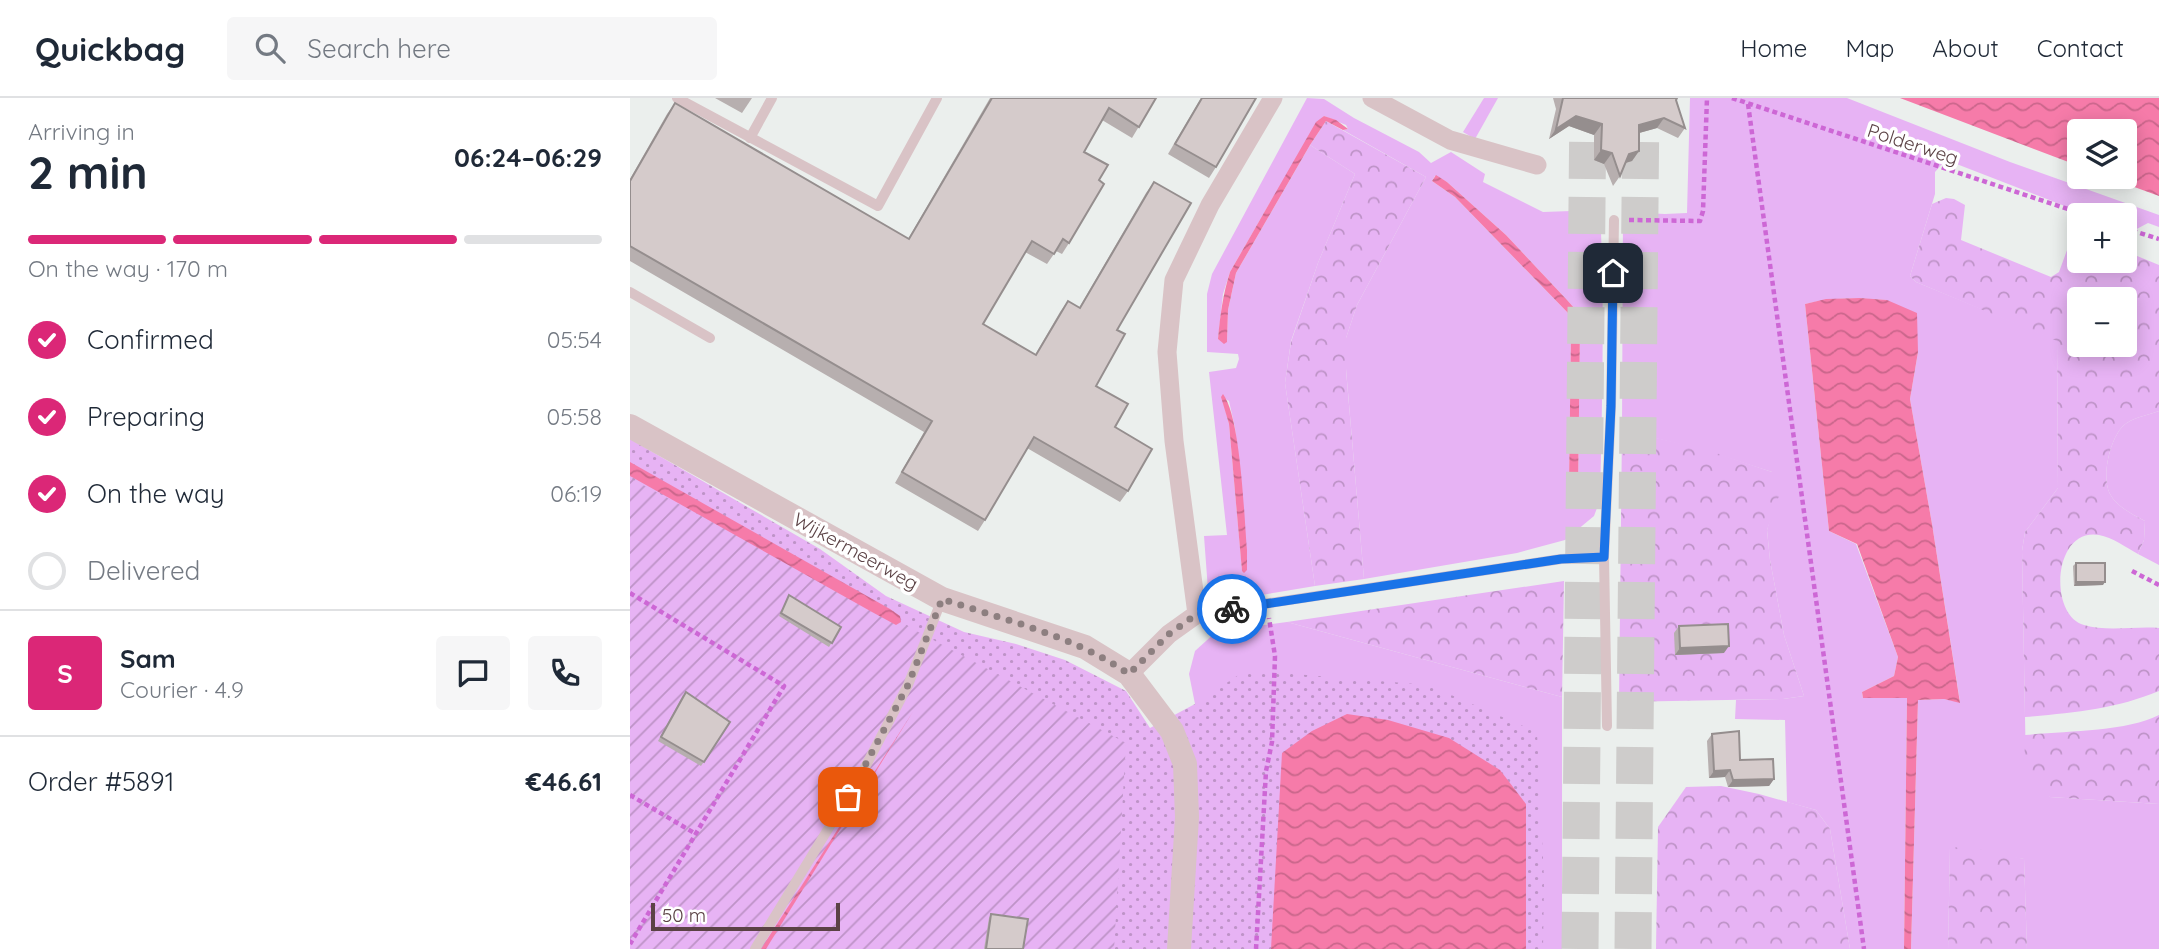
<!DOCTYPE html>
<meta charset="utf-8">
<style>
:root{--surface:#fff;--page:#f6f6f7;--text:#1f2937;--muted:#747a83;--line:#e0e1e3;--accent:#db2777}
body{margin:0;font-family:Quicksand,sans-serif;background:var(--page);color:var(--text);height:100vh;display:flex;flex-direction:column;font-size:26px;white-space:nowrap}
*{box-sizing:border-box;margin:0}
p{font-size:23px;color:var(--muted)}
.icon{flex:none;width:38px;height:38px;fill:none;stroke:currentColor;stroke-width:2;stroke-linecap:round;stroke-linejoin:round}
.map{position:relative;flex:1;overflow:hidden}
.sheet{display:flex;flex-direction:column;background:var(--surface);width:630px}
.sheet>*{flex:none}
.controls{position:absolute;left:1437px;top:21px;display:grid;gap:14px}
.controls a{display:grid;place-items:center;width:70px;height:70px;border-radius:7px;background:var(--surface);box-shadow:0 4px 18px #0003;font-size:35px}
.scale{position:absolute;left:21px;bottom:18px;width:189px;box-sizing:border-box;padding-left:7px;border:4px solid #5b4245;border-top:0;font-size:19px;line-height:24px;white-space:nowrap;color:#5b4245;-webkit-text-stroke:5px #fff;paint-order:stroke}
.pin{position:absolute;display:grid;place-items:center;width:60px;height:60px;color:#fff;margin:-30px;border-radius:14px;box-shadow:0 4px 10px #0006}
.courier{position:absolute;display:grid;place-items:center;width:70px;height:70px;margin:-35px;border:5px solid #1a73e8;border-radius:50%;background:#fff;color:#222;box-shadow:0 2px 9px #0007}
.overview em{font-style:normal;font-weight:700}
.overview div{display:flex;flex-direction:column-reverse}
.overview{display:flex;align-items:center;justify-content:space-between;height:119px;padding:0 28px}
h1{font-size:46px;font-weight:700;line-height:52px}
.bar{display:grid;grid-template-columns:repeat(4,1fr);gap:10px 7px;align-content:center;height:84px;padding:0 28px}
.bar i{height:9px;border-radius:5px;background:var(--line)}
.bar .current{background:var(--accent)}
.bar p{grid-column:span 4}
.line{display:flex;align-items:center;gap:18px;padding:0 28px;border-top:2px solid var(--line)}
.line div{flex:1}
.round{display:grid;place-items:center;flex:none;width:74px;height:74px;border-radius:7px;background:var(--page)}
ol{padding:0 28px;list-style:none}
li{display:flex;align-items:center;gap:21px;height:77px}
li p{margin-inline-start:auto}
li .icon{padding:7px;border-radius:50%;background:var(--accent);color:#fff;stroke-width:4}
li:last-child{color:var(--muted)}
li i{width:38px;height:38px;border:4px solid var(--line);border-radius:50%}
header{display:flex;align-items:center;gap:42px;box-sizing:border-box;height:98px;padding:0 35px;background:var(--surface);border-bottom:2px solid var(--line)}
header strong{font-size:33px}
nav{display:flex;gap:38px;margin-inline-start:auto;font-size:24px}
.search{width:490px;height:63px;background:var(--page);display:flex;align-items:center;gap:18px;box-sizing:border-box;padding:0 24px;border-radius:7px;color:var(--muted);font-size:26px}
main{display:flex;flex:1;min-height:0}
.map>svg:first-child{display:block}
.grass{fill:#e7b3f4;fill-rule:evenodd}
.forest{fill:url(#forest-crowns);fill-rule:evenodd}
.park{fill:url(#park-dots)}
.garden{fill:url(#garden-furrows)}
.water{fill:url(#water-waves)}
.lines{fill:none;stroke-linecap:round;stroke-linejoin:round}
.motorway-tunnel{stroke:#cecccb;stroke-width:37;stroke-dasharray:37 18;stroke-linecap:butt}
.path{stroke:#cd67d5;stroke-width:4.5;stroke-dasharray:5 3.5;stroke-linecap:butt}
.service{stroke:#d9c3c6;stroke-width:10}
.minor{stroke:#d9c3c6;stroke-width:19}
.tertiary{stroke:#d9c3c6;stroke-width:24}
.wall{fill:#b7afaf}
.shaded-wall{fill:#958e8e}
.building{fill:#d5cbcb;stroke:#958e8e;stroke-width:2}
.done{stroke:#8d7f80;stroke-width:7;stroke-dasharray:0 12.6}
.route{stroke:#1a73e8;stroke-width:9}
.labels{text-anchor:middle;stroke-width:7;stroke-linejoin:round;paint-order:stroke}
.street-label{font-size:19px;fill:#5b4245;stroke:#fff}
</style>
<header>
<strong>Quickbag</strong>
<div class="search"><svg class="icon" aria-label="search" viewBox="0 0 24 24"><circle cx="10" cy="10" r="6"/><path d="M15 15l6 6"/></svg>Search here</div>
<nav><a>Home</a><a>Map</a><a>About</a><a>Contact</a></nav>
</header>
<main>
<section class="sheet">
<div class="overview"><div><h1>2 min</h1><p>Arriving in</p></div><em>06:24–06:29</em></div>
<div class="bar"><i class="current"></i><i class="current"></i><i class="current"></i><i></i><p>On the way · 170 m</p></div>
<ol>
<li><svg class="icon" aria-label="check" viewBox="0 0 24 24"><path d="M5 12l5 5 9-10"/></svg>Confirmed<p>05:54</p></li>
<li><svg class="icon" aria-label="check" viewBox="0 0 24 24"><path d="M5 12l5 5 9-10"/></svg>Preparing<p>05:58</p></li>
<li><svg class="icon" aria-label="check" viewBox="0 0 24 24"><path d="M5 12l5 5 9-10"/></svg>On the way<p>06:19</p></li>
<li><i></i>Delivered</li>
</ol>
<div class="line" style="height:126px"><b class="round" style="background:var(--accent);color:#fff">S</b><div><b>Sam</b><p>Courier · 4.9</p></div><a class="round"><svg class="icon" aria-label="chat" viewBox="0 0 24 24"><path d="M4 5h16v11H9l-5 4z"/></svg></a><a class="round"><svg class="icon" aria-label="phone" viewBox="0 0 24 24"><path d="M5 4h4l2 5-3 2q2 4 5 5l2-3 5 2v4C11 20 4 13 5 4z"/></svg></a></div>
<div class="line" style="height:91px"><div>Order #5891</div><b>€46.61</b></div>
</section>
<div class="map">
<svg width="1529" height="851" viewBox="0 0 1529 851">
<defs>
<pattern id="forest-crowns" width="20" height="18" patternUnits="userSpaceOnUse" patternTransform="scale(1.75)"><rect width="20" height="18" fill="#e7b3f4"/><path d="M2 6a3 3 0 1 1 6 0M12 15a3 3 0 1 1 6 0" fill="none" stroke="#be93c7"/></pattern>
<pattern id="park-dots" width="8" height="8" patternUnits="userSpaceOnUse" patternTransform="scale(1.75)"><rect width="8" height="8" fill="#e7b3f4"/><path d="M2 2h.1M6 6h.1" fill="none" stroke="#be93c7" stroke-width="1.8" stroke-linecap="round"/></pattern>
<pattern id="garden-furrows" width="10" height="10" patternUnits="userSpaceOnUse" patternTransform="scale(1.75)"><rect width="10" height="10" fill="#e7b3f4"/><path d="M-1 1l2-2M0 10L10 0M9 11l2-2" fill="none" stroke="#be93c7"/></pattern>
<pattern id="water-waves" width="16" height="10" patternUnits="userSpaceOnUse" patternTransform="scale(1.75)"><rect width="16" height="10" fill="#f67ba9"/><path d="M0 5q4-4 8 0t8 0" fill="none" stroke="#ca668b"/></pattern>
</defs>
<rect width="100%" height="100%" fill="#ebefed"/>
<g class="grass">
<path d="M677,0L694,1L724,20L789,54L801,65L821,54L855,76L853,84L913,114L970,112C975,209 972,305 970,402L964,418L935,442L887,455L734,481L716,271V240L727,207L796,79L713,32L718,31L716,27L694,18L638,108L600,174L593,196L588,241L597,244L598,212L606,175L680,47L725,76L688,165L661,243L655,285L685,488L614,500L602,499L578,492L574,438L597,437L579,274L606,270L609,261L608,256L577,254V196L582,176ZM805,78L817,84L876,137L937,202L946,212L950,231L948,395L940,397L939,384L941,233L938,215L825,99L802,83ZM592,299L599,303L605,330L617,460L612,472L599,326Z"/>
<polygon points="854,0 868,0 845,41 833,34"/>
<path d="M1060,0H1217L1380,64L1529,117V129L1518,125L1501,134L1495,131L1494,117H1458L1324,65L1312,66L1305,74V96L1280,178L1286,184L1427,242L1428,390L1395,434L1392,453L1396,673L1420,699L1529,706V851H1397L1394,761L1320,750L1318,851H1281L1288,602L1314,601L1330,604L1302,426L1280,301L1288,254L1257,202C1229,200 1202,199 1175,206L1199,433L1226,446L1268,559L1264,578L1232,594L1233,600H1277L1274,851H1220L1200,731L1186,712L1157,704L1155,622L1105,621L1106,602L1153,601L1174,598L1154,537L1140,462L1137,432L1142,414V374L1074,352L992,332L993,114L1035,116L1057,115Z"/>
<path d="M1529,313V467L1508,456L1514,442L1515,423C1502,416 1487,409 1480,396C1471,379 1480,341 1493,328C1501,320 1518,317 1529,313Z"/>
<polygon points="657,524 932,599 932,851 896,851 565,606 559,576 565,553 587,533"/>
</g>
<g class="forest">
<polygon points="696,23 796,79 727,207 716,240 716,272 734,481 685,488 655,285 661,244 688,165 725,76 680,47"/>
<path d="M1316,100L1324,101L1335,107L1331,142L1421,179L1429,174L1444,133L1449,135V163H1494L1495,153L1529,167V313C1518,317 1501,320 1493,328C1480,341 1471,379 1480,396C1487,409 1502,416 1515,423L1514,442L1508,456C1497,450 1482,439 1469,437C1423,429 1418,517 1454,527C1477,534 1505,528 1529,530V593C1486,611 1442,615 1395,619L1392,453L1395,434L1428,390L1427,243L1286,184L1280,178L1302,106ZM1449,201H1494V247H1449Z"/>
<polygon points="992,332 1074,351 1142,374 1149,382 1150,395 1137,432 1140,462 1154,537 1174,598 1153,601 989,604"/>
<polygon points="934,483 932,599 657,524"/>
<path d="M1529,617V706L1420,699C1389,688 1395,666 1395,637C1433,633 1496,634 1529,617Z"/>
<polygon points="1091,688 1129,696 1186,712 1200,731 1220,851 1026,851 1028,729 1056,689"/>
<polygon points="1320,749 1350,751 1394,761 1397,851 1318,851"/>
</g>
<polygon class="park" points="0,341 190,451 256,498 334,534 386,546 435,562 496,593 520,630 565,606 616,572 798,587 907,634 914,781 913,851 0,851"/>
<polygon class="garden" points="0,380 496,645 484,851 0,851"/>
<g class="water">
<polygon points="1270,0 1529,0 1529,98 1477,79 1494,79 1494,33 1449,33 1449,68"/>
<path d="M694,18L706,22L718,31L713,32L696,23L680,47L606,175L598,212L597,244L594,246L588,241C590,218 593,196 600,174L686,24Z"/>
<polygon points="806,77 817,84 876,137 937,202 946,212 950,231 948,396 945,399 940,398 939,384 941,233 938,215 825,99 802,83"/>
<polygon points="1230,200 1257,202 1287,215 1288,254 1280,301 1302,426 1330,605 1314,601 1288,602 1281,851 1274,851 1277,600 1233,600 1232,594 1264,578 1268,559 1227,446 1199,433 1175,206 1196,201"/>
<path d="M593,296C611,320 614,418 617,452V472L614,475L612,473L599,326L591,299Z"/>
<polygon points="0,364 260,511 270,518 271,524 266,527 242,514 0,378"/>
<polygon points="284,612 136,851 131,851"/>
<polygon points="717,616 758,622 819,640 870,672 896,706 896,851 641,851 652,655 682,633"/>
</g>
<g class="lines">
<g class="motorway-tunnel">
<polyline points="950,851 958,0"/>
<polyline points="1003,851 1011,0"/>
</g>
<g class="path">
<polyline points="1102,0 1456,117"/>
<polyline points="1118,6 1234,851"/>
<polyline points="999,122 1070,123 1073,113 1077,0"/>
<polyline points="1494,130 1529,141"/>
<polyline points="1502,473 1529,487"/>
<polyline points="0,495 154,588 0,846"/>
<polyline points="0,697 66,736"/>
<polyline points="626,851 636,673 642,644 645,558 639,520"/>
</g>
<g class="service">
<polyline points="47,0 248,108 307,0"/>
<polyline points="120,40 142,0"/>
<polyline points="0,194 80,240"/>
<polyline points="974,459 977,628"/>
<polyline points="567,516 931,461 974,459 981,308 984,122"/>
<polyline points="125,851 231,677 278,587 312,501"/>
</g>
<g class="minor">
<polyline points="742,0 820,42 907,67"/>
<polyline points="499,576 539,536 567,516 544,343 537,254 544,182 580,107 643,0"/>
</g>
<polyline class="tertiary" points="0,328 312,501 455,549 499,576 542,633 555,666 557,719 549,851"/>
</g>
<g class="wall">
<polygon points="85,0 122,0 112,15"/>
<polygon points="360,0 526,0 502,40 472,22 454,54 469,82 439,145 432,156 426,153 417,166 395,154 353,226 405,257 430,214 438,203 449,210 516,95 524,84 487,232 466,288 485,329 498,393 490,404 397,350 355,422 348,433 265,385 294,334 0,163 0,81 37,16 45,5 278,141"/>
<polygon points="571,0 626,0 586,69 579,80 538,56"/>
<polygon points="923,0 1047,0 1046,2 1055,30 1048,40 1027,30 1009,35 1009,53 1002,63 995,65 990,78 983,88 974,66 964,62 964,37 939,28 919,41 926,11"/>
<polygon points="1446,465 1473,487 1444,488 1443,468"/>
<polygon points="159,497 211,529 199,549 149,518"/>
<polygon points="1049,528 1094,555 1045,557 1044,535"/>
<polygon points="53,597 100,624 71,668 28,643"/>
<polygon points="1082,636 1110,662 1144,681 1139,688 1098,689 1095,679 1079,680 1077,643"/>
<polygon points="361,816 393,851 354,851 359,820"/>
</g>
<g class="shaded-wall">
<polygon points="946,18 972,26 964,37 939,28 919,41 926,31"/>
<polygon points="1034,20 1027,30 1002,37 1009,27"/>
<polygon points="971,52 982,55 974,66 964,62"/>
<polygon points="1009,53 1002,63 992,66 999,56"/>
<polygon points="1446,484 1475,484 1473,487 1444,488"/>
<polygon points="1099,548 1094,555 1045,557 1050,550"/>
<polygon points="1100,672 1095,679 1079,680 1084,673"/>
<polygon points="1144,681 1139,688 1098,689 1103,682"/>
</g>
<g class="building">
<polygon points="362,0 526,0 509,29 479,10 454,54 478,67 469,82 474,86 439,145 433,141 424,156 402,143 353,226 406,257 438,203 450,210 524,84 561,105 487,232 495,236 466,288 498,306 485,329 522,351 498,393 404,339 355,422 272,374 302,323 0,148 0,83 45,5 279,141"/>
<polygon points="572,0 626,0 586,69 545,46"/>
<polygon points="933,0 1047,0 1046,2 1055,30 1034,20 1009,27 1009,53 999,56 990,78 982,55 971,52 972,26 946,18 926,31"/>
<rect x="1446" y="465" width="29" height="19"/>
<polygon points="159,497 211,529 202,545 151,515"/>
<polygon points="1098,526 1099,548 1050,550 1049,528"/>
<polygon points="56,594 100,624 74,664 31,639"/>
<polygon points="1109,633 1110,662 1143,661 1144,681 1103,682 1100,672 1084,673 1082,636"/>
<polygon points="361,816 398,821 393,851 356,851"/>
</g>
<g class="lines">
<path class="done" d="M218,699L278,587L312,501C375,522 444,538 499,576L539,536L567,516L602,511"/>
<polyline class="route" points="602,511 931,461 974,459 981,308 983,175"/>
</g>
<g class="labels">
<g class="street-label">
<text transform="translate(1283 46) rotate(18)" y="7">Polderweg</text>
<text transform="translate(226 453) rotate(29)" y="7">Wijkermeerweg</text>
</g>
</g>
</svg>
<div class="controls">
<a><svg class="icon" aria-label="layers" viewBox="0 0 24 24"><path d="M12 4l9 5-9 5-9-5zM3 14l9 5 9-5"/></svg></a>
<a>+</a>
<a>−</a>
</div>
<div class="scale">50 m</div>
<div class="pin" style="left:218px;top:699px;background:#ea580c"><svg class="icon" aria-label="bag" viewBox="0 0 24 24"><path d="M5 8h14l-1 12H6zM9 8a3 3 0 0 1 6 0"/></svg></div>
<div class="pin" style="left:983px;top:175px;background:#1f2937"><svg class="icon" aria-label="home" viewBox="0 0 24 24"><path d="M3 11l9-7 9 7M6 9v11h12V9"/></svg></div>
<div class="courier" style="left:602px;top:511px"><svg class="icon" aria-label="bike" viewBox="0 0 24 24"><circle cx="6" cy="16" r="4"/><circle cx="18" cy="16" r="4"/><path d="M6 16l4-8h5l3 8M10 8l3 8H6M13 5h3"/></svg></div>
</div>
</main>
